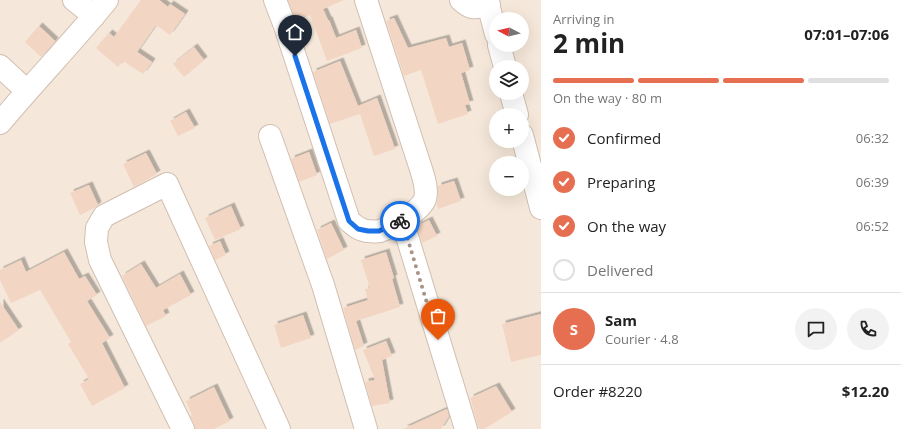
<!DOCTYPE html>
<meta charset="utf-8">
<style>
:root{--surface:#fff;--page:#f2f2f2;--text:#222;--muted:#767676;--line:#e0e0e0;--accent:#e76f51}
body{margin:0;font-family:"Open Sans",sans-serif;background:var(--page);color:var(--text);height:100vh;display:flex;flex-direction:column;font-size:15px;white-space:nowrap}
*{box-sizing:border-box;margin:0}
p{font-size:13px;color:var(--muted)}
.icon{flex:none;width:22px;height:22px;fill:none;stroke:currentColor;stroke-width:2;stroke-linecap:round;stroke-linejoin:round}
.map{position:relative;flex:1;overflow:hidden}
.drawer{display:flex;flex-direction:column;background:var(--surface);width:360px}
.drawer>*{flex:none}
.needle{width:26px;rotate:277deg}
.fabs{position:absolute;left:489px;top:12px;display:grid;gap:8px}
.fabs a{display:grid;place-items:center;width:40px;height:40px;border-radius:50%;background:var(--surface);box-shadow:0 4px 16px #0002;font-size:20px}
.pin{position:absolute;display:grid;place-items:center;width:34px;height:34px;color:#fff;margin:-41px -17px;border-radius:50% 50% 50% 0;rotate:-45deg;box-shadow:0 0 4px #0007}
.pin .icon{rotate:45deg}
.courier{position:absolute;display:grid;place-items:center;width:40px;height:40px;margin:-20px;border:3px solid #1a73e8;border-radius:50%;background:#fff;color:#222;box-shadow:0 1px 5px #0007}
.head em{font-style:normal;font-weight:700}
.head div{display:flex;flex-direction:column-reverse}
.head{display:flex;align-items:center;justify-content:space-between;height:68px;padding:0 12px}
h1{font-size:26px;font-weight:700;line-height:30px}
.bar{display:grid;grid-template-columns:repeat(4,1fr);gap:6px 4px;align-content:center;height:48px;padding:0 12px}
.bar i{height:5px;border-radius:3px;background:var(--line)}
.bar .selected{background:var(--accent)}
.bar p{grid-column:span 4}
.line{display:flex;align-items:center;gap:10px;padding:0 12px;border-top:1px solid var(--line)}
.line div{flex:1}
.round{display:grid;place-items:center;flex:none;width:42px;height:42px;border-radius:21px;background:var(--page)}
ol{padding:0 12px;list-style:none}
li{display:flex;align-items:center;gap:12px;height:44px}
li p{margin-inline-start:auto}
li .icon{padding:4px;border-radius:50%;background:var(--accent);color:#fff;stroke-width:4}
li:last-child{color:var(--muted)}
li i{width:22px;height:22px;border:2px solid var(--line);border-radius:50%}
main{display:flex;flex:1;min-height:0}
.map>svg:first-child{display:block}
.residential{fill:#f5e8da;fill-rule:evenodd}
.building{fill:#f3d5c3;filter:url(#shadow)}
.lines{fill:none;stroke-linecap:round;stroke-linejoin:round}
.minor-casing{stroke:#d1beb0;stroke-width:24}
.minor{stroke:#fff;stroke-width:22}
.done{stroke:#a89285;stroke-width:4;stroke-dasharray:0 7.2}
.route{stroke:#1a73e8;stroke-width:5}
</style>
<main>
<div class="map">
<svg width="541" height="429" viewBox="0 0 541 429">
<defs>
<filter id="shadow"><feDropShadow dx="3.5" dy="-3.5" stdDeviation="0" flood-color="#0004"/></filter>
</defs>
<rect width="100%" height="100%" fill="#fdf6ec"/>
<path class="residential" d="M0,0H541V429H0ZM496,19H522V45H496ZM496,67H522V93H496ZM496,115H522V141H496ZM496,163H522V189H496Z"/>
<g class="building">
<polygon points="141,0 159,0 168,7 170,4 185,14 170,35 156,25 137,52 152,62 143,74 123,61 118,67 96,48 109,33 114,37"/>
<polygon points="288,0 344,0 323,9 328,20 329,20 336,38 356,30 362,48 327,61 310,15 296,21"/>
<polygon points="394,18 408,48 446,38 449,47 462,43 470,70 461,73 470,104 465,105 468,114 438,124 421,70 404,76 386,21"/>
<polygon points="39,26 55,41 41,57 25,42"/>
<polygon points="194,47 204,60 184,77 173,64"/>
<polygon points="340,61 358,106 377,98 395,149 374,156 360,114 330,124 313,72"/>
<polygon points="186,112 195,128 178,136 170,121"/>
<polygon points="309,152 317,175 299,182 291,159"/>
<polygon points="146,153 157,174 134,187 123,164"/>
<polygon points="454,181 461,201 438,209 437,203 438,195 438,186"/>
<polygon points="89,185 98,205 96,207 80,215 70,193"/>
<polygon points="231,206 241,229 215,240 205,218"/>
<polygon points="429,220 437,236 422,243 417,226"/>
<polygon points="331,223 344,250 327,259 317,230"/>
<polygon points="220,241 226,255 215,260 209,246"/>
<polygon points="64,252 79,279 85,276 97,295 87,301 110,338 102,343 125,388 92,406 80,384 89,379 68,344 71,342 40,290 11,303 0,280 0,270 21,260 26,272"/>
<polygon points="386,252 394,278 392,279 400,307 356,321 364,346 355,350 343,308 368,300 365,289 370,288 361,260"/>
<polygon points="141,264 156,288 180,274 191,295 163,310 166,316 146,326 122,276"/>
<polygon points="0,302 19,330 0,343"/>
<polygon points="541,314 541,355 511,362 502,324"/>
<polygon points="303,315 311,338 281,348 274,325"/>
<polygon points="386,341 392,356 382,360 390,403 372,406 365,382 375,380 363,350"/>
<polygon points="496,386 512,412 484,429 479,429 470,398"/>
<polygon points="214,387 230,421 214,429 195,429 194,423 190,416 192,415 186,401"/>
<polygon points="447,409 449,416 441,429 403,429"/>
</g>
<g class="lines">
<defs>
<g id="minor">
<polyline points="74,0 94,16"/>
<path d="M275,0L285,26L349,221C355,226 359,230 367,231C371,231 376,232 380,231C391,227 421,211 425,199C428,188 423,176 420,166L366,0"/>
<path d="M461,0C472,10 475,8 489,5"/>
<polyline points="487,0 496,34"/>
<polyline points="499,45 505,67"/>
<polyline points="0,66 27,91"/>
<polyline points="511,93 517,115"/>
<path d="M0,123C35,81 73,42 107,0"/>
<polyline points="522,135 541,208"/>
<polyline points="270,136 323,285 366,429"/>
<polyline points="402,220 466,429"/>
<polyline points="183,429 100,260 96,242 97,228 104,216 167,184 279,429"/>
</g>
</defs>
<use href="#minor" class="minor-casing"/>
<use href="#minor" class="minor"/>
</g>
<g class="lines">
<polyline class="done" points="400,221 402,220 438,340"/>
<polyline class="route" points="295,56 349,221 358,229 368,231 379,231 400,221"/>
</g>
</svg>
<div class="fabs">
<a><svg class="needle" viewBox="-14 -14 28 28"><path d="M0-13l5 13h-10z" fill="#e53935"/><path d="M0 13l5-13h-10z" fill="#767676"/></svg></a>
<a><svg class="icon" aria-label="layers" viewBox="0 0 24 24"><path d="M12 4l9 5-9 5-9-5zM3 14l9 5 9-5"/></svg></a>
<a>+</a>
<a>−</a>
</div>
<div class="pin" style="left:438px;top:340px;background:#ea580c"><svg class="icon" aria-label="bag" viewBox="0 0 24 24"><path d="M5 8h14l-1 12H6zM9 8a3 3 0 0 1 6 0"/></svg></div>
<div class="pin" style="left:295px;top:56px;background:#1f2937"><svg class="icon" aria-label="home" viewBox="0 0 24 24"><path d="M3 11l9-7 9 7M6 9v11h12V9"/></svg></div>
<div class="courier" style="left:400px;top:221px"><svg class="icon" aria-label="bike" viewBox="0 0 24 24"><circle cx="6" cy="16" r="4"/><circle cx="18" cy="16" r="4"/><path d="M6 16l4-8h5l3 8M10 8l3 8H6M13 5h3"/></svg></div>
</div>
<section class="drawer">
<div class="head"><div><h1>2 min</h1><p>Arriving in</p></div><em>07:01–07:06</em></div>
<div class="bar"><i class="selected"></i><i class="selected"></i><i class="selected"></i><i></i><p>On the way · 80 m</p></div>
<ol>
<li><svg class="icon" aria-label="check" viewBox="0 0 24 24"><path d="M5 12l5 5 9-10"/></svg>Confirmed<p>06:32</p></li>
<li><svg class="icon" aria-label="check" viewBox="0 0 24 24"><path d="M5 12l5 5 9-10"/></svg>Preparing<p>06:39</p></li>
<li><svg class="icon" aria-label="check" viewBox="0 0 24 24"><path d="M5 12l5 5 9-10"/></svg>On the way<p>06:52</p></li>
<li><i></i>Delivered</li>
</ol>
<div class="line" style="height:72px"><b class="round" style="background:var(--accent);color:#fff">S</b><div><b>Sam</b><p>Courier · 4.8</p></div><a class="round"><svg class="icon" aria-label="chat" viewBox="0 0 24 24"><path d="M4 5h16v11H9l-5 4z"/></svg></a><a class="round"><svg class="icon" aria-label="phone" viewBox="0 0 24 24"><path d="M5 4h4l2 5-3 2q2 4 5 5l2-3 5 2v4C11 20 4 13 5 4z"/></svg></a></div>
<div class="line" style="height:52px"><div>Order #8220</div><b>$12.20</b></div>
</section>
</main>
